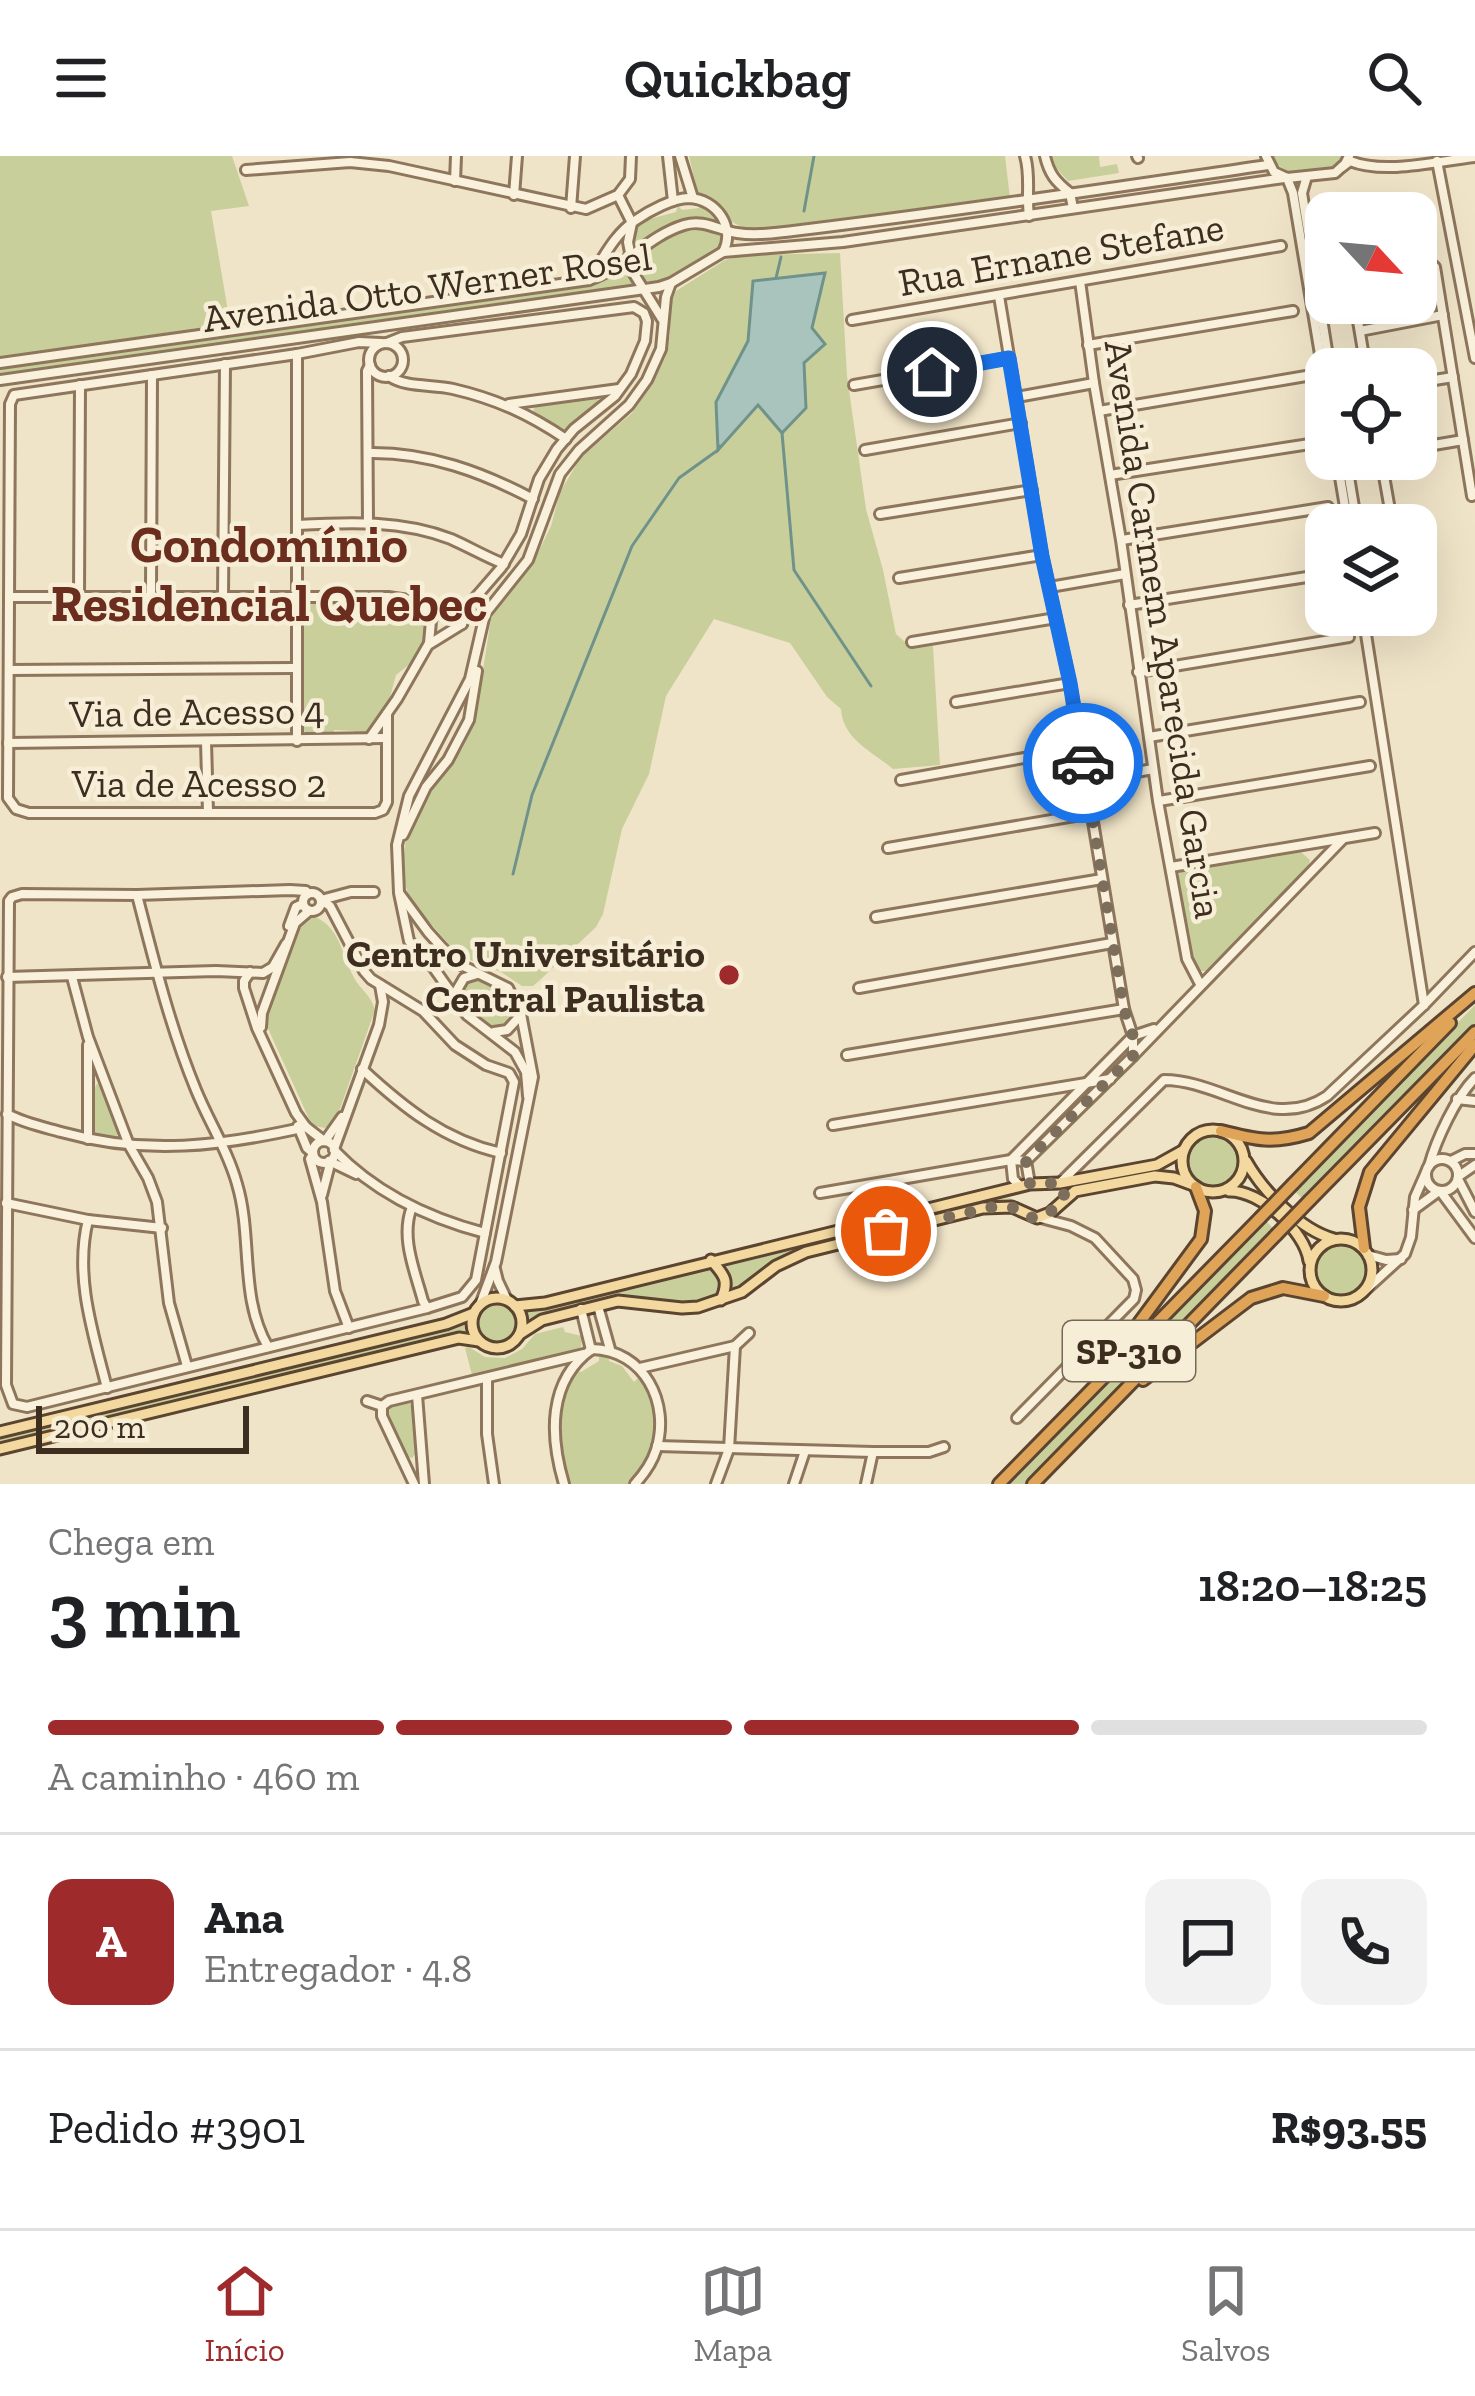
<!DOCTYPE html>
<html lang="pt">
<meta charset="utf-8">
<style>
:root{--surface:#fff;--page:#f2f2f2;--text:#202124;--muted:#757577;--line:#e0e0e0;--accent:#9e2a2b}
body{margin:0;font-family:"Zilla Slab",serif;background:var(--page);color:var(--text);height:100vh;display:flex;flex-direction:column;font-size:45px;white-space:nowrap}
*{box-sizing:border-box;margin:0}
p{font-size:39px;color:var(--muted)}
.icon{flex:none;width:66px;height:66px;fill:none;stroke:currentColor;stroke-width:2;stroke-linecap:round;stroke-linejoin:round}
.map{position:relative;height:1328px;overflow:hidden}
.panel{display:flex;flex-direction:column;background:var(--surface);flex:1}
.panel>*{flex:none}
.needle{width:78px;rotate:116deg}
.controls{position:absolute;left:1305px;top:36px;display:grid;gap:24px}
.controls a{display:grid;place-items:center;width:132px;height:132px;border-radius:24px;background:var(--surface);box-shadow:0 12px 48px #0002;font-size:60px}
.scale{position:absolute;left:36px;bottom:30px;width:213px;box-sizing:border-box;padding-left:12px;border:6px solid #3d2e20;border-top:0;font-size:33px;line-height:42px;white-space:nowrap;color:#3d2e20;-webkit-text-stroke:9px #f7eed8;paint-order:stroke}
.pin{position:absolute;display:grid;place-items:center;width:102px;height:102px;color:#fff;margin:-51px;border:6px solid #fff;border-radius:50%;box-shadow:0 3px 12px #0007}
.courier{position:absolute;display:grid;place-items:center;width:120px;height:120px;margin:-60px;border:9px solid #1a73e8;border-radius:50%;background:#fff;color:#222;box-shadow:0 3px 15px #0007}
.headline em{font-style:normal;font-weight:600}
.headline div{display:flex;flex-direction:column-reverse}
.headline{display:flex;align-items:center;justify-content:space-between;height:204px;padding:0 48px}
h1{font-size:78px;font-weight:600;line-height:90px}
.bar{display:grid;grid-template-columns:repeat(4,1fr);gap:18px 12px;align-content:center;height:144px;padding:0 48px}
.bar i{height:15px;border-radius:9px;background:var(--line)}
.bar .on{background:var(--accent)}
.bar p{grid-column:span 4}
.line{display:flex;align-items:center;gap:30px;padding:0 48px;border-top:3px solid var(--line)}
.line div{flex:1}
.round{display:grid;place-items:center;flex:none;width:126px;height:126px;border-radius:24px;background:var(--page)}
header{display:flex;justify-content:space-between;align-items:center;height:156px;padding:0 48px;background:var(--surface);font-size:54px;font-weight:600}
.tabs{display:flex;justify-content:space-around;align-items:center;height:168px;border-top:3px solid var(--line);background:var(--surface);font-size:33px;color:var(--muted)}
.tabs a{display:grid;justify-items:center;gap:6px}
.tabs .on{color:var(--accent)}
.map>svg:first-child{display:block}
.green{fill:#c9cf9b}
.water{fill:#a9c4bc;stroke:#6f938a;stroke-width:3}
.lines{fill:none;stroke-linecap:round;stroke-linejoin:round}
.stream{stroke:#6f938a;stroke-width:3}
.minor-casing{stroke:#8d765c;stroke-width:14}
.major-casing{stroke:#5b4430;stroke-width:15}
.highway-casing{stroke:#5b4430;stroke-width:16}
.minor{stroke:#faf1dc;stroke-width:8}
.major{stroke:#f3d9a0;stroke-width:9}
.highway{stroke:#e0a458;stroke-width:10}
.highway-bridge-casing{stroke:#5b4430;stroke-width:16;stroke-linecap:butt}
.highway-bridge{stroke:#e0a458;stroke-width:10}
.done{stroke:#7c6e5b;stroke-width:12;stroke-dasharray:0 21.6}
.route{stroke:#1a73e8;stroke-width:15}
.poi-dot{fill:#9e2a2b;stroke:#f7eed8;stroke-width:4.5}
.labels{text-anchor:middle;stroke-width:9;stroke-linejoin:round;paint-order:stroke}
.shield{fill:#f7eed8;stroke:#756857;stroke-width:3}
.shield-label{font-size:36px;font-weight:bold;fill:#3d2e20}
.street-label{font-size:39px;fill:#3d2e20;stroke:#f7eed8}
.poi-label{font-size:39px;font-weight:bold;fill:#3d2e20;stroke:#f7eed8;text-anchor:end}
.district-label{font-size:51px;font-weight:bold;fill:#6b2e1e;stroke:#f7eed8}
</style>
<header><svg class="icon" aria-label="menu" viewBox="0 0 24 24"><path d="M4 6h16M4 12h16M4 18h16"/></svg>Quickbag<svg class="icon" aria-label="search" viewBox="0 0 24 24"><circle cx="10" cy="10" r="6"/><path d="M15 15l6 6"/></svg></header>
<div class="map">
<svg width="1475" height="1328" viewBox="0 0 1475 1328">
<rect width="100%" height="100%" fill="#f0e4c8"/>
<g class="green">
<polygon points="0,0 232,0 249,50 211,55 230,167 0,202"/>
<path d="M689,0H1005L1010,42L770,73C715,74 738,54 698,38Z"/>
<polygon points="1045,0 1099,0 1100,11 1117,8 1119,17 1068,25"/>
<path d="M1272,0H1343C1330,23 1283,26 1272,0Z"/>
<path d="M700,48L717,55L721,67C691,51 656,73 634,94L632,81L642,65L676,56L678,50L682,54L699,52Z"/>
<path d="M710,74L725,80L722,93C695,101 675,129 647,125C625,101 657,84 679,77C689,74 700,75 710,74Z"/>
<path d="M840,97L847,220L866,353L883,414L896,478L913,493L933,490L940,609L893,613C872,595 843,584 841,553L827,541L790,487L714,463L666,540L649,618L622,673L603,758L596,771L540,824L533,830H522L501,816L470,804L454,794L410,744L404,725L402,712L406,683L441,615L452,607L462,593L475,566L491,462L533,407L551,370L560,336L581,301L632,257L653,227L665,202L670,178V148L676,135L725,104L744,99Z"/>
<polygon points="626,111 635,131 0,220 0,212 8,210 592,128"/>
<polygon points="597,239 600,249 567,275 537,260 533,254 539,247"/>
<polygon points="310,444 350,444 351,450 370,451 374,444 414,451 425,463 427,470 424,488 411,507 396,519 388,549 367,579 355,581 354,575 334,574 333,581 311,581 301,572 301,454"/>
<polygon points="1300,695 1310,704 1308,715 1209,815 1197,815 1190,807 1177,726 1179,717 1190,713"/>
<path d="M313,760C343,771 342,806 358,828C366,838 371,841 375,854L336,964L325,972L314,970L310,965L265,866L302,767Z"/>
<path d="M477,821C496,825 511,838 515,857C501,891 458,856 459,838C459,835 461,832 462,829Z"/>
<polygon points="1475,849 1475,871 1304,1044 1293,1034"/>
<path d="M98,927L102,930L119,967L117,981L96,980C89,968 89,937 98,927Z"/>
<circle cx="1214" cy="1005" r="27"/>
<polygon points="1011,1042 1013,1048 827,1087 731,1135 731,1120 725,1106 792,1092 980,1045"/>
<polygon points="1264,1063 1273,1072 1268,1080 1026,1328 1003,1328"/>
<circle cx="1341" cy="1114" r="27"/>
<path d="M707,1110L719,1117L722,1131C703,1161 642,1136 611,1141C583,1145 553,1155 527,1167L523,1154Z"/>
<circle cx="497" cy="1168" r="19"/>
<polygon points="467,1164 469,1176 0,1290 0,1281 455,1169"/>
<polygon points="563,1171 565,1176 582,1180 581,1192 472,1219 465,1192 469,1191 485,1201 505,1202 522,1193 535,1178"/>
<path d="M599,1196L609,1197V1205L622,1210L634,1226L639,1221C664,1261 656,1292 630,1328H569C557,1282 552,1258 576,1214L581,1216L599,1205Z"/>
<polygon points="401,1246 409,1247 415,1254 416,1297 412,1302 407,1301 388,1259 390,1252"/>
</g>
<polygon class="water" points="825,117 812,172 825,188 804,207 806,252 782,277 758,249 718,294 716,246 748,185 753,125"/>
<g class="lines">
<g class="stream">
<polyline points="804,55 814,0"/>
<polyline points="776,122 781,101"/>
<polyline points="782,277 794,414 871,530"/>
<polyline points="513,718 532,639 632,390 679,322 718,294 720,290"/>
</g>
<defs>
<g id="minor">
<polyline points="668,0 673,45"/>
<polyline points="680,0 693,42"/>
<path d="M1025,0C1031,20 1026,39 1029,60"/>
<path d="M1045,0C1049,18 1056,26 1070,37L1073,52"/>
<polyline points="1137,0 1138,2"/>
<polyline points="1266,0 1274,16 1287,22 1335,17 1345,8 1349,0"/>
<polyline points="1437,5 1475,202"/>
<path d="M1342,11L1350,5C1385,19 1438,5 1475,1"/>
<polyline points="246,14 350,6 389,10 586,53 618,39 630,23 631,0"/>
<polyline points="1307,20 1302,37 1330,213"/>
<polyline points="1287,22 1293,37 1326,234"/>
<polyline points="455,25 456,0"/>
<polyline points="514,39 517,0"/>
<polyline points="618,39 632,67 628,86 634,118 662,163"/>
<polyline points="571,52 575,0"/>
<polyline points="1416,108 1428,105 1435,111 1472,340"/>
<path d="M589,124C603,103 614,78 636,64C649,55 673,42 689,42C717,43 736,72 723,96"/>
<polyline points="1080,125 1094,227 1121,384 1158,645 1187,803 1200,828"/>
<polyline points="999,140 1042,399 1070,527 1124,853 1133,880 1133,900"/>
<polyline points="1355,147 1366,213"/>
<polyline points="852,164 1281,90"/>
<polyline points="1360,175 1443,159"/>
<polyline points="381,187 359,186 297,198 14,239 10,248 8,642 16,653 29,657 375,657 383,654 387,646 387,558"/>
<circle cx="386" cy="204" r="17"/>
<polyline points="1088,189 1293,155"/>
<polyline points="297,198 297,585"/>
<path d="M0,207L589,124C624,112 648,80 684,69C704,63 718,74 737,77C756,80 774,77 793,75C952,56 1110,32 1268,9"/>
<path d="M389,220C406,232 432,228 453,233C496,243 529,258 566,283"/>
<polyline points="0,224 659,131 671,127 723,96 843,86 1284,22"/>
<polyline points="1416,227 1453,221"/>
<polyline points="854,229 1009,202"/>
<polyline points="1017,241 1094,227"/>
<polyline points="509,248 619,233"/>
<polyline points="1099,255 1306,220"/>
<polyline points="1416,292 1463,284"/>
<polyline points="865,294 1021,267"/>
<path d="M369,297C428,296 482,316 533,343"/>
<polyline points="1337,303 1348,369"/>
<polyline points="1346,303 1357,369"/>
<polyline points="1381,303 1390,354"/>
<polyline points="1110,319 1316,287"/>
<polyline points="880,358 1032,334"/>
<polyline points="368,367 367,215 370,209"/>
<path d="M297,369C350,366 402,364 451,383C469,391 486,401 504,408"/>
<polyline points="1122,384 1328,351"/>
<polyline points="899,422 1042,399"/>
<polyline points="1050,431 1125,418"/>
<polyline points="151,439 152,219"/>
<polyline points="9,441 388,441 409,444 462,468"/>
<polyline points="79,441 80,229"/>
<polyline points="223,441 225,208"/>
<polyline points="1129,449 1326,418"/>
<polyline points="422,451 431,465 429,487"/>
<polyline points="1363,459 1424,849"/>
<polyline points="912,486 1056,462"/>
<polyline points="9,514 295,512"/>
<polyline points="1138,516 1349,481"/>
<polyline points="956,546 1070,527"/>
<polyline points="1149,581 1360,546"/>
<polyline points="369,583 397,543 428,489 462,468 475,442 501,412 521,378 539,323 557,293 574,273 615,240 631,218 645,185 647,165 644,157 634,151 402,181 387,187"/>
<polyline points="206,586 208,656"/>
<polyline points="8,587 386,582"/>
<polyline points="901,624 1080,592"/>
<polyline points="1087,625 1153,613"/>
<polyline points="1159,645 1370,610"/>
<polyline points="403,679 426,631 448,604 469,564 477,515"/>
<polyline points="888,692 1092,657"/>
<polyline points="1171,711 1375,677"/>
<circle cx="312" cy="746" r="9"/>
<polyline points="308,738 306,735 290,734 137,739 22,738 12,741 9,745 6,1229 13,1248 27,1251 427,1152 462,1141 476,1124 514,926 509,917 486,909 455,889 423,855 371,823 364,815 330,750 321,744 351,736 374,736"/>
<polyline points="400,738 428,776 455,806 508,832 521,858 533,921 496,1106 480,1149"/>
<path d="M137,739C154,805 170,871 196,934C209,966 228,995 237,1028C253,1081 239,1141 268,1191"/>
<polyline points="876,761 1102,723"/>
<polyline points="289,770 296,751 303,748"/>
<polyline points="250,816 244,825 244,832 257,872 296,957 306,971 324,985"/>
<polyline points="7,821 216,815 263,817 273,811 286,788"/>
<polyline points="72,821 88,881 129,989 148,1022 157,1046 169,1147 187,1210"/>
<polyline points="859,832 1112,787"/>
<polyline points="454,839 464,822 477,818"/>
<polyline points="261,871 262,857 295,767 309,755"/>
<polyline points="494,876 507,874 520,860"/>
<polyline points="847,899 1124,853"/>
<path d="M362,913C404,952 444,984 501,997"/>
<polyline points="528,940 526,916 515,896 467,859 433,811 409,785 399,737 397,689 409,640 470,523 485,458 528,404 560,318 579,294 629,249 647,224 661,193 666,141 671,127"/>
<polyline points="1457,943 1475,945"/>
<path d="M7,958C24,967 43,971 61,976C147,1000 221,990 306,971"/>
<polyline points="833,969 1110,923"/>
<polyline points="298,970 307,992 313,997"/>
<polyline points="88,983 88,889"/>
<polyline points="325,985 342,961"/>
<circle cx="324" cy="996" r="11"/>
<polyline points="334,993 379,869 383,846 380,829"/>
<path d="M334,994C375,1037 428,1062 485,1077"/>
<polyline points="313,998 310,1003 322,1046 335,1135 349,1172"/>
<circle cx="1442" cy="1019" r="16"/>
<polyline points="329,1005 356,1018"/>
<polyline points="1026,1005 1133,900 1342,684"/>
<polyline points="1026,1005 1030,1028"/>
<polyline points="1451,1005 1465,998 1475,998"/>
<path d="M1429,1010C1436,984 1456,941 1475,922"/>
<polyline points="1459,1020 1475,1009"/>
<polyline points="1458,1023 1475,1056"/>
<path d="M1060,1027L1164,924C1221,924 1272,977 1327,940L1424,849L1475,796"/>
<polyline points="1020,1030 1013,1023 1011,1004 1133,880 1154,873"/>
<polyline points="1441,1036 1475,1082"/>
<polyline points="820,1037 1011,1004 1026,1005"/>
<polyline points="322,1039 329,1012 328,1007"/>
<polyline points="6,1047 88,1064 162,1072"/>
<path d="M412,1051C400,1081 415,1115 423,1145L427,1152"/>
<polyline points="1413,1054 1439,1035"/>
<path d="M88,1064C74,1120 93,1177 107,1232"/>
<polyline points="1368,1099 1386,1104 1401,1103"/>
<polyline points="495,1113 498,1125 507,1144"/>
<polyline points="1361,1138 1405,1098 1411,1081 1415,1041 1426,1016"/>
<polyline points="598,1150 610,1193"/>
<polyline points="581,1153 591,1194"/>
<polyline points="640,1212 735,1190 749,1177"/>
<polyline points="487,1222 487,1278 494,1328"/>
<polyline points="417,1239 424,1328"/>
<polyline points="367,1245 382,1250 389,1245 584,1198"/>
<polyline points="382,1250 382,1260 414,1328"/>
<polyline points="1017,1262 1134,1143 1136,1134 1133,1123 1095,1082 1071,1070 1041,1062"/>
<polyline points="657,1290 873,1296 929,1296 944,1291"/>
<path d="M564,1328C550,1281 547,1225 592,1193C644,1194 671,1247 656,1294C652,1307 644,1318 635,1328"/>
<polyline points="716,1328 729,1293 735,1190"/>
<polyline points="794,1328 805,1295"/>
<polyline points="866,1328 873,1296"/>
</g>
<g id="major">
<circle cx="1213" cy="1005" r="31"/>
<path d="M1246,1005C1263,1035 1300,1074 1334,1083"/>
<path d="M1229,1035C1260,1034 1305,1075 1309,1105"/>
<circle cx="1341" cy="1114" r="31"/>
<path d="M711,1104C724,1119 730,1124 721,1144"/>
<circle cx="497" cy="1167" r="25"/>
<polyline points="515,1150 545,1147 1030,1028 1060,1027 1157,1009 1184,994"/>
<polyline points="520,1178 542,1164 618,1145 682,1152 698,1151 742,1136 776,1110 806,1096 983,1052 1012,1051 1037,1062 1050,1057 1075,1035 1155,1020 1174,1022 1193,1029"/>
<polyline points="0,1276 446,1168 474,1157"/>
<polyline points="0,1293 459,1182 479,1185"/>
</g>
<g id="highway">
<path d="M1221,975C1256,984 1273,988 1309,977L1475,837"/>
<polyline points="1293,1028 1450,867"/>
<polyline points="1310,1044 1475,876"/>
<polyline points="1364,1092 1359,1051 1370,1016 1475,889"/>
<polyline points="1114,1201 1201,1083 1205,1055 1196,1031"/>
<polyline points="1143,1224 1251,1142 1283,1132 1324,1140"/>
<polyline points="999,1328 1260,1062"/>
<polyline points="1033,1328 1276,1079"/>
</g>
</defs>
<use href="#minor" class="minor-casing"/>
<use href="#major" class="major-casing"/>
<use href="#highway" class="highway-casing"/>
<use href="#minor" class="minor"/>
<use href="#major" class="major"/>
<use href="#highway" class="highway"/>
<defs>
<g id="highway-bridge">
<polyline points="1260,1062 1293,1028"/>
<polyline points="1276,1079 1310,1044"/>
</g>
</defs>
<use href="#highway-bridge" class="highway-bridge-casing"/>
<use href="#highway-bridge" class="highway-bridge"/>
</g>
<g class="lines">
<polyline class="done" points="886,1075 993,1051 1016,1052 1033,1062 1047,1059 1064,1043 1064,1036 1060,1027 1030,1028 1026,1005 1133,900 1133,880 1124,853 1083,607"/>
<polyline class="route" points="932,216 1009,202 1042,400 1070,527 1083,607"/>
</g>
<circle class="poi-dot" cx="729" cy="819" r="12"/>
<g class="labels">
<rect class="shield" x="1063" y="1165" width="132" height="60" rx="9"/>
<g class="shield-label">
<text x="1129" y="1208">SP-310</text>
</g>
<g class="street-label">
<text transform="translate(1061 98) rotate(-10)" y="14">Rua Ernane Stefane</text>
<text transform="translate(427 131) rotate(-8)" y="14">Avenida Otto Werner Rosel</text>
<text transform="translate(1164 473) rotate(81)" y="14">Avenida Carmem Aparecida Garcia</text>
<text transform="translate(197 555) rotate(-1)" y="14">Via de Acesso 4</text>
<text x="199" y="641">Via de Acesso 2</text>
</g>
<g class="poi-label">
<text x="705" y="811">Centro Universitário<tspan x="705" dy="45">Central Paulista</tspan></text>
</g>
<g class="district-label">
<text x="269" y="406">Condomínio<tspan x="269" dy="59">Residencial Quebec</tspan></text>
</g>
</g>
</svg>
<div class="controls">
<a><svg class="needle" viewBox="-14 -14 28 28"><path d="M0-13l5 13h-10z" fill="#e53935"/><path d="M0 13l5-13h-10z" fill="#757577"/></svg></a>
<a><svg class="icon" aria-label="locate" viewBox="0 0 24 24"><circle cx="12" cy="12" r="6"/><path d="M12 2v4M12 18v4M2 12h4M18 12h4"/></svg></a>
<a><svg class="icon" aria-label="layers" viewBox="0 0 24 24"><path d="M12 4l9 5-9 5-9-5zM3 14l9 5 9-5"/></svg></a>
</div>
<div class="scale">200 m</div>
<div class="pin" style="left:886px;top:1075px;background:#ea580c"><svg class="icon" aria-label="bag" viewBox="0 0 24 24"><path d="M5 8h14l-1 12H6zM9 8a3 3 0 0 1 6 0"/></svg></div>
<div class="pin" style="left:932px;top:216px;background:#1f2937"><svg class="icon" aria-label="home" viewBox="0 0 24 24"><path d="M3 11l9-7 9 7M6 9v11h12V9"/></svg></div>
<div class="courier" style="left:1083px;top:607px"><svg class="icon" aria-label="car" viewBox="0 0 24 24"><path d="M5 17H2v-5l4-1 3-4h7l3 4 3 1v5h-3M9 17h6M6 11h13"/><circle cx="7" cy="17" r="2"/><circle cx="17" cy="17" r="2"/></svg></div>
</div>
<section class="panel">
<div class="headline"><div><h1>3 min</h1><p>Chega em</p></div><em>18:20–18:25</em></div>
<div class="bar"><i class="on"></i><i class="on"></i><i class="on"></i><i></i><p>A caminho · 460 m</p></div>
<div class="line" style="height:216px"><b class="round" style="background:var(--accent);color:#fff">A</b><div><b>Ana</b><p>Entregador · 4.8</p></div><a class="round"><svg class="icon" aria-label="chat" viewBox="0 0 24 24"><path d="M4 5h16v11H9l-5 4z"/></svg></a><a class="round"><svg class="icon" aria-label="phone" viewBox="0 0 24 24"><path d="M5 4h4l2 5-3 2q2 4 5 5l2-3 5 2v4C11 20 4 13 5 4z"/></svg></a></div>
<div class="line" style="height:156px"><div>Pedido #3901</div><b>R$93.55</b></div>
</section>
<nav class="tabs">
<a class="on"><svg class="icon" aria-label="home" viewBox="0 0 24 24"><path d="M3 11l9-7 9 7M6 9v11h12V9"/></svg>Início</a>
<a><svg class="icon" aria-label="map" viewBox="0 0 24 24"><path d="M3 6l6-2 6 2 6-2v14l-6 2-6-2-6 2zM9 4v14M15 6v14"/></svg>Mapa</a>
<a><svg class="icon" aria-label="saved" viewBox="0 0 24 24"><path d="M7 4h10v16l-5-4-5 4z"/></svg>Salvos</a>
</nav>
